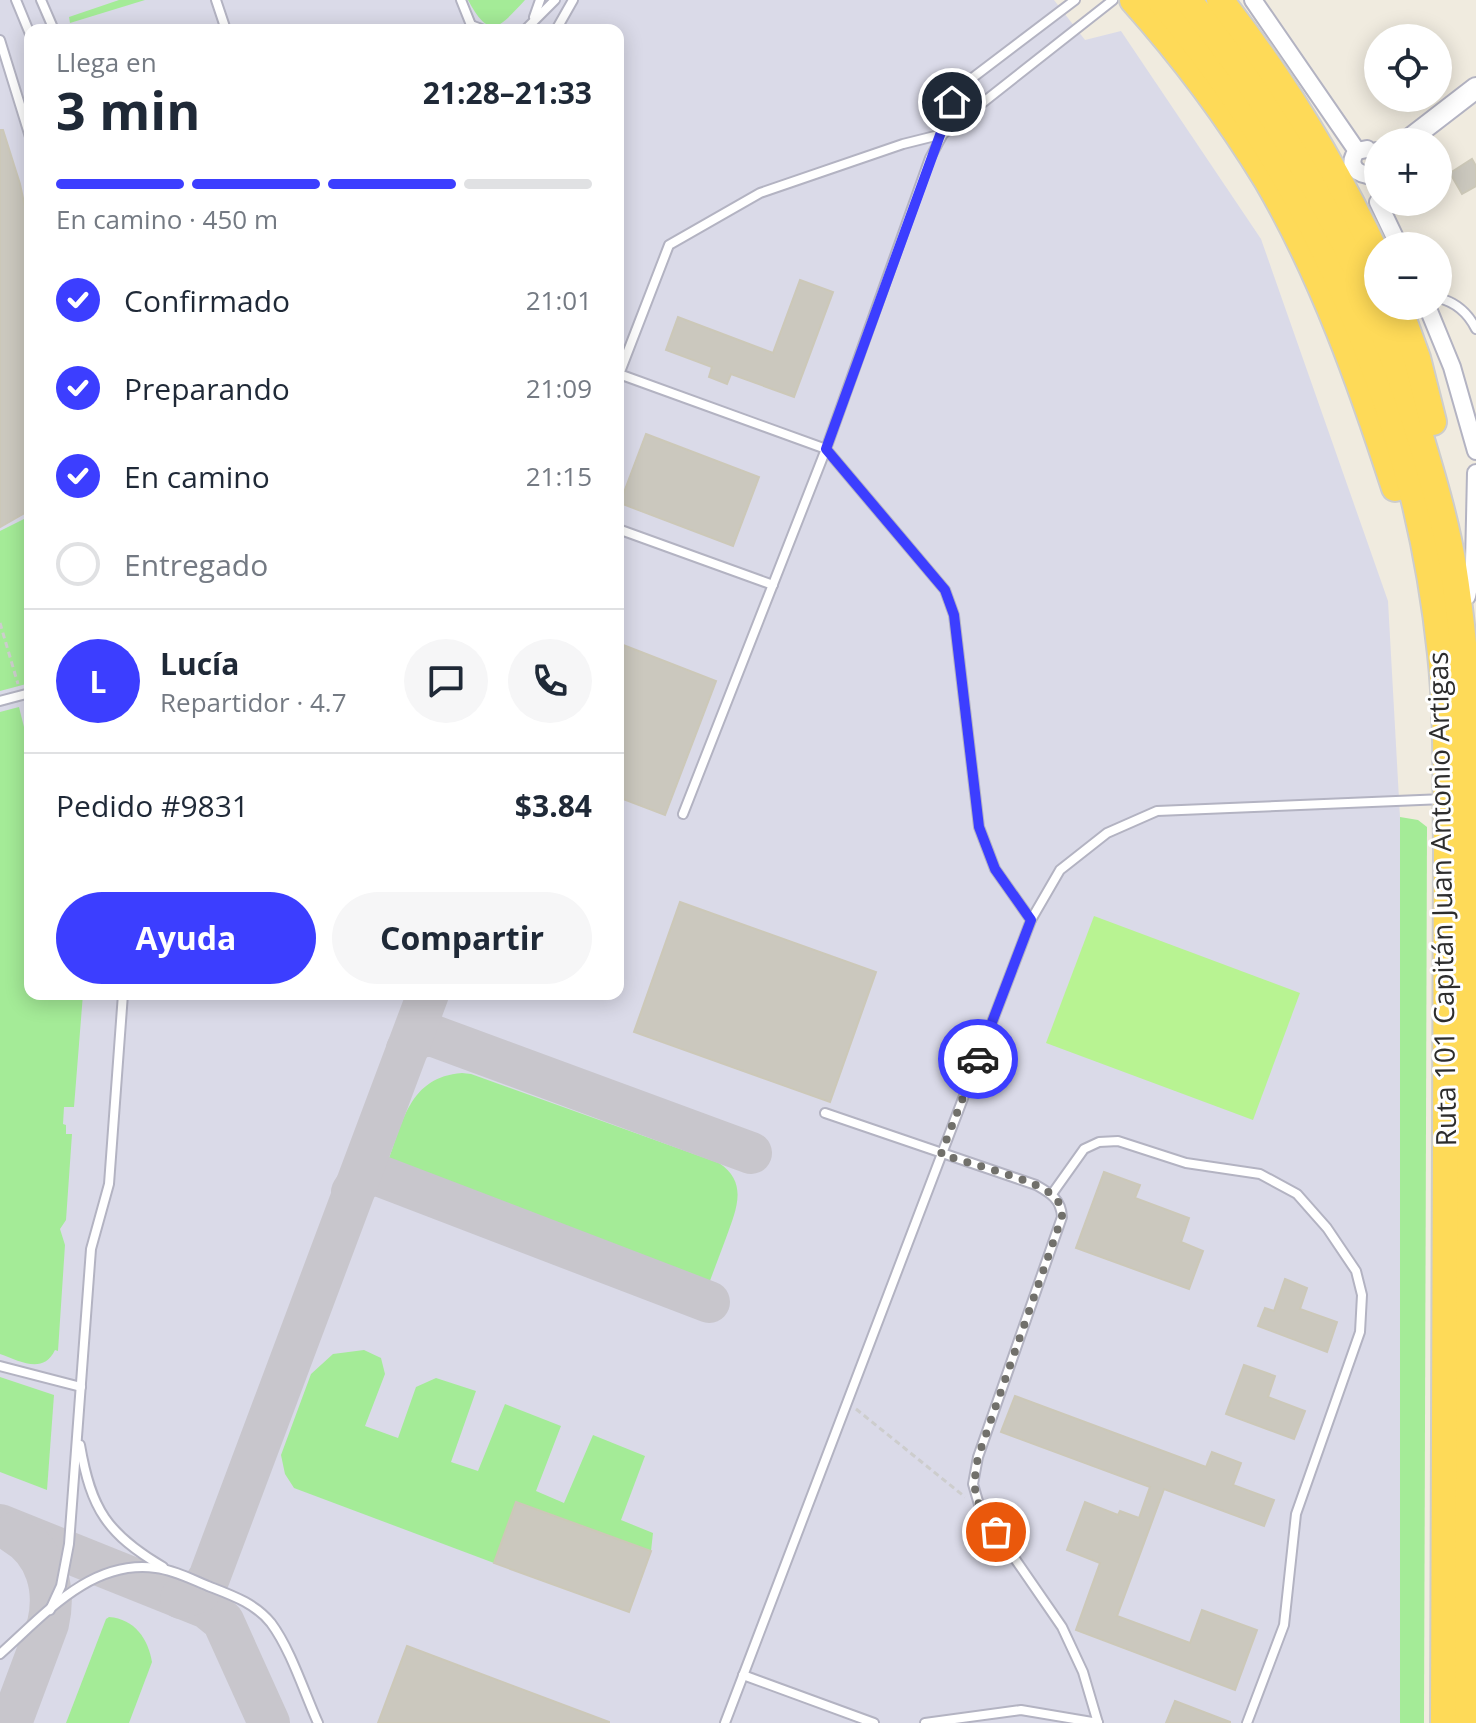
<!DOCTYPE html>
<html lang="es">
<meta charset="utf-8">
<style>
:root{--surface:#fff;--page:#f6f6f7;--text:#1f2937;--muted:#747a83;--line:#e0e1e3;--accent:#3c3eff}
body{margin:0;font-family:"Open Sans",sans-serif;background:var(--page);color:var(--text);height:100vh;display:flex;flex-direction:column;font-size:30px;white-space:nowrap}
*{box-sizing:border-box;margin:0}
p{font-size:26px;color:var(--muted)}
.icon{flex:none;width:44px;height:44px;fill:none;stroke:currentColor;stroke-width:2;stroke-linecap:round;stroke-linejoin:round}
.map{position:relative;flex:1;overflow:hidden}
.drawer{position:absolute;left:24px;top:24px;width:600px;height:976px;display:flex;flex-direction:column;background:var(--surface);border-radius:16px;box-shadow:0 4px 20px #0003}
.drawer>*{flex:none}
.fabs{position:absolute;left:1364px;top:24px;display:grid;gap:16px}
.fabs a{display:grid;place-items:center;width:88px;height:88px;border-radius:50%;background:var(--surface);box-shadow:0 4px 20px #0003;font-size:40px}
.pin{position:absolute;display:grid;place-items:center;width:68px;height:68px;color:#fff;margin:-34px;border:4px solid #fff;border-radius:50%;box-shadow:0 2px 8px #0007}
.courier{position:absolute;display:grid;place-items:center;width:80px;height:80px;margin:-40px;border:6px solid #3c3eff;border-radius:50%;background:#fff;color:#222;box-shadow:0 2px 10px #0007}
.head em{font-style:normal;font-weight:700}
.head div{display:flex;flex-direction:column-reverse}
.head{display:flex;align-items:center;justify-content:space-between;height:136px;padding:0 32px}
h1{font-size:52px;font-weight:700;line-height:60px}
.bar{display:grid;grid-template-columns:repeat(4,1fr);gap:12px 8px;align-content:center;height:96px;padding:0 32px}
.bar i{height:10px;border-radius:6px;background:var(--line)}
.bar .on{background:var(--accent)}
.bar p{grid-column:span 4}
.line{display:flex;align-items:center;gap:20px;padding:0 32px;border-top:2px solid var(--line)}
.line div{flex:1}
.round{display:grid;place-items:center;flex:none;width:84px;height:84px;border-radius:42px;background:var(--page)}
ol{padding:0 32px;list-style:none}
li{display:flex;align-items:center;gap:24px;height:88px}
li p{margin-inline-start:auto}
li .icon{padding:8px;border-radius:50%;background:var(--accent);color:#fff;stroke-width:4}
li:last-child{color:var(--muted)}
li i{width:44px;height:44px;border:4px solid var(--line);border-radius:50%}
.button{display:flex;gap:16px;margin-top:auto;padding:16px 32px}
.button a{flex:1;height:92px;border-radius:48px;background:var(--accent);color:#fff;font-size:32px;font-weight:700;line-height:92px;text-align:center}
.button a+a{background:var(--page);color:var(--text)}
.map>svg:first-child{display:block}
.airport{fill:#dadae8;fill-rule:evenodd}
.green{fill:#a4eb97}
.pitch{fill:#b8f392}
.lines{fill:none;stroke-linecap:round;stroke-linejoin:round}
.taxiway{stroke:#c8c6cc;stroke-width:42}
.building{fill:#cbc8be;stroke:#ccc8b8;stroke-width:2}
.service-casing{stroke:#b3b3c2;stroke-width:12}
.minor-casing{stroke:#b3b3c2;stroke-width:20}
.tertiary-casing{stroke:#b3b3c2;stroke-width:24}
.trunk-casing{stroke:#cdcdcd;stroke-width:30}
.path{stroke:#cdcdcd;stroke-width:3;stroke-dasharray:6 4;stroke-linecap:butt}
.service{stroke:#fff;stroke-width:8}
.minor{stroke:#fff;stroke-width:16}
.tertiary{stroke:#fff;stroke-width:20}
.trunk{stroke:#feda58;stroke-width:26}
.done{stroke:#71706b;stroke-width:8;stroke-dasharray:0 14.4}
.route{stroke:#3c3eff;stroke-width:10}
.labels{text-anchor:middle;stroke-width:6;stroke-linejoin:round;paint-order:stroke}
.street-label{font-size:28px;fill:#2d2d2d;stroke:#fff}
</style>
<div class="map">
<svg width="1476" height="1723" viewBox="0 0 1476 1723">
<rect width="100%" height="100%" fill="#f0ebdf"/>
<path class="airport" d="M0,0H1054L1085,40L1121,31L1261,239L1388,601L1400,817V1723H0ZM30,30H618V994H30Z"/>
<g class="green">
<polygon points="119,0 145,0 70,23 69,17"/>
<path d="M468,0H525C499,28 490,41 468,0Z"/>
<polygon points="30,516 30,683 0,691 0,531"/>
<path d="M19,707L27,739H30V994H83L74,1107H64L63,1124L66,1125V1134H72L66,1220L60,1229L65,1245L58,1351L55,1350C43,1375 20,1361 0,1354V712Z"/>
<polygon points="1400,817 1418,820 1427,827 1424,1723 1400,1723"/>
<path d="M462,1073L471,1074L719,1163C749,1183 736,1210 726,1238C720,1254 714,1270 708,1286L387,1164C403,1122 409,1077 462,1073Z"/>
<polygon points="364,1350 381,1358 385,1374 365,1426 398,1438 416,1387 436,1378 476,1391 451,1462 478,1471 505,1404 561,1426 536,1491 564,1503 593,1435 645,1456 621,1520 653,1533 651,1551 516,1502 494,1563 294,1488 285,1474 281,1455 311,1374 333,1354"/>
<polygon points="0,1377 54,1395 47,1490 0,1472"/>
<path d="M109,1617C135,1619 148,1639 152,1662L129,1723H66L106,1619Z"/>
</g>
<polygon class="pitch" points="1094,916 1300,993 1253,1120 1046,1043"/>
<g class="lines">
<g class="taxiway">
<polyline points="407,1049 415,1038 431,1035 751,1153"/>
<path d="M352,1192C359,1181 366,1174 380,1176L709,1302"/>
<polyline points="0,1525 207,1608 223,1621 269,1723"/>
<polyline points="181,1598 199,1592 209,1578 428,994"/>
<path d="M11,1723L48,1624C56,1590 47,1552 14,1533"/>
</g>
</g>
<g class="building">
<polygon points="0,130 3,130 20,184 30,231 30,510 0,527"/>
<polygon points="1472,159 1476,166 1476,186 1462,194 1450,173"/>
<polygon points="800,280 833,292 794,397 731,374 727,384 709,377 712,367 666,350 678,317 773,353"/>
<polygon points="646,434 759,477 733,546 620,503"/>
<polygon points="618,643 716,681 665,815 618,797"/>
<polygon points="680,902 876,972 830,1102 634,1032"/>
<polygon points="1104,1172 1140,1185 1135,1198 1189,1218 1181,1242 1203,1251 1189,1289 1076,1248"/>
<polygon points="1285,1279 1307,1288 1300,1309 1337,1322 1327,1352 1258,1326 1265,1308 1274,1311"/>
<polygon points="1244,1365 1275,1376 1268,1397 1305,1411 1294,1439 1226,1414"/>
<polygon points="1015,1396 1206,1467 1212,1452 1241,1463 1233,1485 1274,1500 1264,1526 1164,1489 1117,1616 1190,1643 1202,1610 1257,1630 1235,1690 1076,1630 1100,1563 1067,1550 1085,1502 1118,1515 1120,1511 1139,1518 1150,1487 1001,1432"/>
<polygon points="516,1502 651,1551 629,1612 494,1563"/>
<polygon points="407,1646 609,1722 609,1723 378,1723"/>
<polygon points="1175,1701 1230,1722 1230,1723 1166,1723"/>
</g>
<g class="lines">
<defs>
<g id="service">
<polyline points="16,0 30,34"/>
<polyline points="41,0 54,30"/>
<polyline points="216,0 226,30"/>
<polyline points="461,0 473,30"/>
<polyline points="534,17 540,0"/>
<polyline points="471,25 484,30"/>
<polyline points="525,30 555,0"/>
<polyline points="556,30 573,0"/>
<polyline points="0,40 30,137"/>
<path d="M1438,298C1456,302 1468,313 1476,329"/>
<polyline points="619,374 826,449 945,590 954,615 979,827 995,869 1031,920"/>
<polyline points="618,377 669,245 760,193 903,144 943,134 952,102 967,82 1075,0"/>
<polyline points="618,529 773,585"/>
<polyline points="0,701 30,693"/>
<polyline points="683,814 826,449 930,158 943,134 1113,0"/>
<path d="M825,1113L1036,1185C1050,1193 1061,1199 1062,1217L978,1457L973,1484L980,1508L1062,1627L1083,1672L1098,1723"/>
<polyline points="1052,1194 1084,1149 1099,1142 1118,1141 1186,1163 1260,1174 1297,1194 1327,1228 1356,1271 1362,1295 1360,1332 1296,1514 1284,1625 1247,1723"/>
<polyline points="0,1366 81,1387"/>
<path d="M80,1445C91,1509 107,1534 163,1567"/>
<polyline points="50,1610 61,1586 69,1544 91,1249 109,1184 123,994"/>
<path d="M0,1654C44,1615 91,1559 156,1568C174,1570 191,1579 208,1586C231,1595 255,1603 271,1623C291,1650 304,1692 318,1723"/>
<polyline points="743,1675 874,1723"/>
<polyline points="725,1723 1031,920 1060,870 1107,833 1157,811 1444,799"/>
<polyline points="925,1723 1021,1710 1098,1723"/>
</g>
<g id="minor">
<polyline points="1253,0 1357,151"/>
<path d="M1367,149L1357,151C1348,162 1353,172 1367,175L1378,169"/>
<polyline points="1378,202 1399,246"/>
<polyline points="1427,306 1452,367 1476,451"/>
<polyline points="1467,596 1474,564 1476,473"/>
</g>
<g id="tertiary">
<polyline points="1406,142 1476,88"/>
<polyline points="1377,153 1378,153"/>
</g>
<g id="trunk">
<path d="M1133,0C1183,56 1228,116 1267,180C1323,276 1361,383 1395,488"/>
<path d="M1160,0C1317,184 1416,414 1441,654C1448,718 1446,784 1447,848L1444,1723"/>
<path d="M1188,0C1296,134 1373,277 1422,443C1434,483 1446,524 1453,566C1464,635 1469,703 1472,772L1468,1723"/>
<path d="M1220,0C1283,80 1335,166 1378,258"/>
<polyline points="1398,306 1417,358 1433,422"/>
</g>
</defs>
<use href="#service" class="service-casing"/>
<use href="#minor" class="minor-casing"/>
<use href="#tertiary" class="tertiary-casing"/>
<use href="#trunk" class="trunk-casing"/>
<g class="path">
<polyline points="0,623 18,684"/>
<polyline points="856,1409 965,1497"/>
</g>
<use href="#service" class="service"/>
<use href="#minor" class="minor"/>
<use href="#tertiary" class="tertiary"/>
<use href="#trunk" class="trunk"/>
</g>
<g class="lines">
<path class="done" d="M978,1059L941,1154C966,1163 1034,1179 1051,1194C1059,1200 1062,1208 1062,1217L978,1457C971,1495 975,1501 996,1532"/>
<polyline class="route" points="952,102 826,449 945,590 954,615 979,827 995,869 1031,920 978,1059"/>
</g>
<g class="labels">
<g class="street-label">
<text transform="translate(1442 899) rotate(-91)" y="10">Ruta 101 Capitán Juan Antonio Artigas</text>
</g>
</g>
</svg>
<div class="fabs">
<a><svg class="icon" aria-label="locate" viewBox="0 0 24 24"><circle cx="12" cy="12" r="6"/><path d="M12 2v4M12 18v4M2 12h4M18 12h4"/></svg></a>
<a>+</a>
<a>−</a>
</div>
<div class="pin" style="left:996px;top:1532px;background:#ea580c"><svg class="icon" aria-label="bag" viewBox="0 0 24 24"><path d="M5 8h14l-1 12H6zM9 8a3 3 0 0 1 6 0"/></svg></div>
<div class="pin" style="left:952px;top:102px;background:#1f2937"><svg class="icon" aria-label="home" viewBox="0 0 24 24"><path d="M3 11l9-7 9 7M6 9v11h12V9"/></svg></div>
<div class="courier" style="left:978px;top:1059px"><svg class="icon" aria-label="car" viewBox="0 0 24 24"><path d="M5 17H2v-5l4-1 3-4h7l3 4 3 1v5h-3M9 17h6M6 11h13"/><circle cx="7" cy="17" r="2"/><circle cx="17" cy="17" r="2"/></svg></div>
<section class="drawer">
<div class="head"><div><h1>3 min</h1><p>Llega en</p></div><em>21:28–21:33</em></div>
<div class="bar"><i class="on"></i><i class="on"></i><i class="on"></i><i></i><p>En camino · 450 m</p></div>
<ol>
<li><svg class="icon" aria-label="check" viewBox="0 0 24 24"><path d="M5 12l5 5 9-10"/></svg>Confirmado<p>21:01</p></li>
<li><svg class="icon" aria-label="check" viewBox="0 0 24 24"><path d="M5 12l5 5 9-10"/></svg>Preparando<p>21:09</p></li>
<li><svg class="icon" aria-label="check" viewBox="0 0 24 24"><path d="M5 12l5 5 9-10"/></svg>En camino<p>21:15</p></li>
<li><i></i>Entregado</li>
</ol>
<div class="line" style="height:144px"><b class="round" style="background:var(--accent);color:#fff">L</b><div><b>Lucía</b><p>Repartidor · 4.7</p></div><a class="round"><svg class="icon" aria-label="chat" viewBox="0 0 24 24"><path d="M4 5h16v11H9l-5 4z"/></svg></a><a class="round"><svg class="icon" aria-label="phone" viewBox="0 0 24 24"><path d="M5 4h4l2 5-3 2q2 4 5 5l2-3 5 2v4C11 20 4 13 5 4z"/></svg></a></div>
<div class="line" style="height:104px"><div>Pedido #9831</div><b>$3.84</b></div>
<div class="button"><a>Ayuda</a><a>Compartir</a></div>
</section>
</div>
